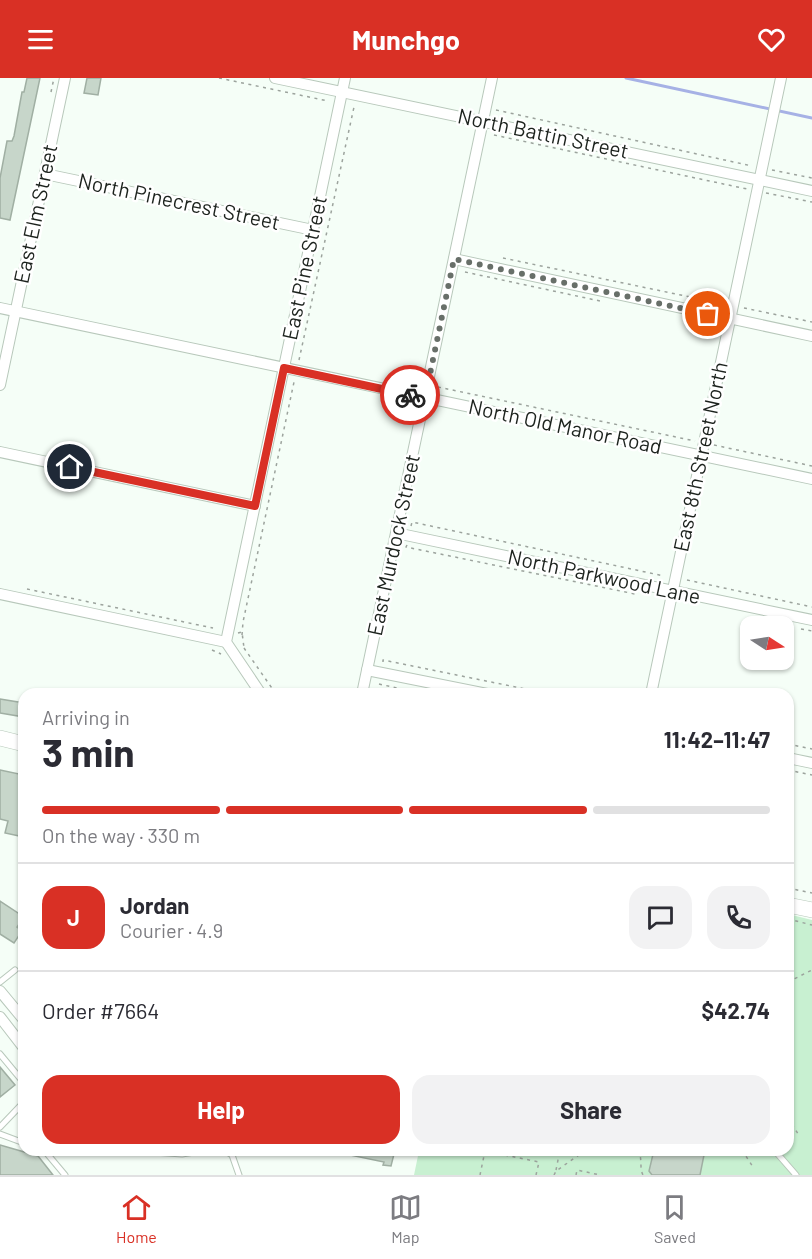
<!DOCTYPE html>
<meta charset="utf-8">
<style>
:root{--surface:#fff;--page:#f2f2f3;--text:#2b2b33;--muted:#7c7c81;--line:#e1e1e2;--accent:#d93025}
body{margin:0;font-family:Barlow,sans-serif;background:var(--page);color:var(--text);height:100vh;display:flex;flex-direction:column;font-size:22px;white-space:nowrap}
*{box-sizing:border-box;margin:0}
p{font-size:20px;color:var(--muted)}
.icon{flex:none;width:33px;height:33px;fill:none;stroke:currentColor;stroke-width:2;stroke-linecap:round;stroke-linejoin:round}
.map{position:relative;flex:1;overflow:hidden}
.details{position:absolute;left:18px;top:610px;width:776px;height:468px;display:flex;flex-direction:column;background:var(--surface);border-radius:18px;box-shadow:0 2px 4px #0004}
.details>*{flex:none}
.needle{width:39px;rotate:102deg}
.tools{position:absolute;left:740px;top:538px;display:grid;gap:12px}
.tools a{display:grid;place-items:center;width:54px;height:54px;border-radius:12px;background:var(--surface);box-shadow:0 2px 4px #0004;font-size:30px}
.pin{position:absolute;display:grid;place-items:center;width:51px;height:51px;color:#fff;margin:-26px;border:3px solid #fff;border-radius:50%;box-shadow:0 2px 6px #0007}
.courier{position:absolute;display:grid;place-items:center;width:60px;height:60px;margin:-30px;border:4px solid #d93025;border-radius:50%;background:#fff;color:#222;box-shadow:0 2px 8px #0007}
.overview em{font-style:normal;font-weight:700}
.overview div{display:flex;flex-direction:column-reverse}
.overview{display:flex;align-items:center;justify-content:space-between;height:102px;padding:0 24px}
h1{font-size:39px;font-weight:700;line-height:45px}
.bar{display:grid;grid-template-columns:repeat(4,1fr);gap:9px 6px;align-content:center;height:72px;padding:0 24px}
.bar i{height:8px;border-radius:4px;background:var(--line)}
.bar .active{background:var(--accent)}
.bar p{grid-column:span 4}
.line{display:flex;align-items:center;gap:15px;padding:0 24px;border-top:2px solid var(--line)}
.line div{flex:1}
.round{display:grid;place-items:center;flex:none;width:63px;height:63px;border-radius:18px;background:var(--page)}
.cta{display:flex;gap:12px;margin-top:auto;padding:12px 24px}
.cta a{flex:1;height:69px;border-radius:18px;background:var(--accent);color:#fff;font-size:24px;font-weight:700;line-height:69px;text-align:center}
.cta a+a{background:var(--page);color:var(--text)}
header{display:flex;justify-content:space-between;align-items:center;height:78px;padding:0 24px;background:var(--accent);color:#fff;font-size:27px;font-weight:700}
.tabs{display:flex;justify-content:space-around;align-items:center;height:84px;border-top:2px solid var(--line);background:var(--surface);font-size:16px;color:var(--muted)}
.tabs a{display:grid;justify-items:center;gap:3px}
.tabs .active{color:var(--accent)}
.map>svg:first-child{display:block}
.green{fill:#c8f0d1}
.lines{fill:none;stroke-linecap:round;stroke-linejoin:round}
.stream{stroke:#a6b1e5;stroke-width:3}
.building{fill:#c7d6ca;stroke:#a0afa3;stroke-width:1.5}
.lane-casing{stroke:#b8c8bb;stroke-width:7}
.street-casing{stroke:#b8c8bb;stroke-width:12}
.secondary-casing{stroke:#b8c8bb;stroke-width:16}
.path{stroke:#9ca39d;stroke-width:1.5;stroke-dasharray:3 4.5;stroke-linecap:butt}
.lane{stroke:#fff;stroke-width:5}
.street{stroke:#fff;stroke-width:10}
.secondary{stroke:#fff;stroke-width:15}
.done{stroke:#686f69;stroke-width:6;stroke-dasharray:0 10.8}
.route{stroke:#d93025;stroke-width:8}
.labels{text-anchor:middle;stroke-width:5;stroke-linejoin:round;paint-order:stroke}
.street-label{font-size:21px;fill:#1c221d;stroke:#fff}
</style>
<header><svg class="icon" aria-label="menu" viewBox="0 0 24 24"><path d="M4 6h16M4 12h16M4 18h16"/></svg>Munchgo<svg class="icon" aria-label="heart" viewBox="0 0 24 24"><path d="M12 20l-8-8c-3-5 5-10 8-4 3-6 11-1 8 4z"/></svg></header>
<div class="map">
<svg width="812" height="1097" viewBox="0 0 812 1097">
<rect width="100%" height="100%" fill="#f5fef7"/>
<polygon class="green" points="788,836 812,842 812,1097 414,1097 419,1073 788,1072"/>
<g class="lines">
<polyline class="stream" points="626,0 812,40"/>
</g>
<g class="building">
<polygon points="27,0 40,0 10,142 0,140 0,100 7,63 12,63 14,58 22,14 24,14"/>
<polygon points="87,0 101,0 98,17 84,15"/>
<polygon points="0,621 24,625 24,639 0,635"/>
<polygon points="0,692 24,697 24,759 5,755 8,743 0,741"/>
<polygon points="0,823 24,839 17,849 22,853 14,865 0,856"/>
<polygon points="0,989 15,1007 0,1019"/>
<polygon points="0,1067 38,1078 53,1097 0,1097"/>
<polygon points="345,1072 395,1072 391,1088 383,1087 384,1084 345,1076"/>
<polygon points="654,1072 705,1072 700,1097 652,1097 649,1093"/>
</g>
<g class="lines">
<defs>
<g id="lane">
<polyline points="0,904 15,892"/>
<polyline points="0,976 24,1005"/>
<polyline points="0,1049 24,1024"/>
<polyline points="0,1056 24,1065"/>
<polyline points="44,1072 65,1097"/>
<polyline points="126,1072 182,1076 206,1072"/>
<polyline points="224,1072 232,1077 239,1097"/>
<polyline points="776,1074 796,1097"/>
</g>
<g id="street">
<polyline points="275,0 812,113"/>
<polyline points="45,96 313,152"/>
<polyline points="454,181 812,258"/>
<polyline points="0,230 812,401"/>
<polyline points="0,307 65,0"/>
<polyline points="0,374 255,428"/>
<polyline points="396,455 812,542"/>
<polyline points="0,516 226,564"/>
<polyline points="367,592 487,616"/>
<polyline points="261,616 226,564 345,0"/>
<polyline points="362,616 492,0"/>
<polyline points="651,616 781,0"/>
<polyline points="788,680 812,685"/>
<polyline points="0,913 24,942"/>
<polyline points="0,939 24,970"/>
</g>
<g id="secondary">
<polyline points="0,660 24,666"/>
<polyline points="788,827 812,832"/>
</g>
</defs>
<use href="#lane" class="lane-casing"/>
<use href="#street" class="street-casing"/>
<use href="#secondary" class="secondary-casing"/>
<g class="path">
<polyline points="219,0 328,23"/>
<polyline points="51,14 54,0"/>
<polyline points="496,32 752,88"/>
<polyline points="494,57 747,111"/>
<polyline points="772,92 812,100"/>
<polyline points="766,115 812,124"/>
<polyline points="503,180 724,226"/>
<polyline points="465,194 600,223"/>
<polyline points="744,230 812,244"/>
<polyline points="299,282 354,29 351,28"/>
<polyline points="438,309 695,363"/>
<polyline points="714,367 812,388"/>
<polyline points="411,448 412,444 664,498"/>
<polyline points="407,467 406,469 635,516"/>
<polyline points="687,502 812,529"/>
<polyline points="27,511 213,550"/>
<polyline points="801,551 812,553"/>
<polyline points="238,555 242,554 244,570"/>
<polyline points="242,557 243,544 294,304"/>
<polyline points="244,570 276,616"/>
<polyline points="212,572 221,576"/>
<polyline points="383,584 383,582 550,616"/>
<polyline points="379,606 424,616"/>
<polyline points="788,666 812,671"/>
<polyline points="788,692 812,697"/>
<polyline points="788,810 812,815"/>
<polyline points="788,841 812,847"/>
<polyline points="788,904 812,892"/>
<polyline points="788,1040 800,1059"/>
<path d="M638,1072C643,1081 639,1089 643,1097"/>
<polyline points="742,1072 753,1089"/>
<polyline points="556,1092 560,1072"/>
<polyline points="480,1097 485,1073 539,1084 536,1097"/>
<polyline points="554,1097 556,1093 586,1072"/>
<polyline points="576,1097 577,1092 600,1097"/>
</g>
<use href="#lane" class="lane"/>
<use href="#street" class="street"/>
<use href="#secondary" class="secondary"/>
</g>
<g class="lines">
<polyline class="done" points="410,317 425,320 454,181 708,236"/>
<polyline class="route" points="70,389 255,428 284,290 410,317"/>
</g>
<g class="labels">
<g class="street-label">
<text transform="translate(543 56) rotate(12)" y="7">North Battin Street</text>
<text transform="translate(179 124) rotate(12)" y="7">North Pinecrest Street</text>
<text transform="translate(36 136) rotate(-78)" y="7">East Elm Street</text>
<text transform="translate(305 190) rotate(-78)" y="7">East Pine Street</text>
<text transform="translate(565 349) rotate(12)" y="7">North Old Manor Road</text>
<text transform="translate(701 379) rotate(-78)" y="7">East 8th Street North</text>
<text transform="translate(394 467) rotate(-78)" y="7">East Murdock Street</text>
<text transform="translate(604 499) rotate(12)" y="7">North Parkwood Lane</text>
</g>
</g>
</svg>
<div class="tools">
<a><svg class="needle" viewBox="-14 -14 28 28"><path d="M0-13l5 13h-10z" fill="#e53935"/><path d="M0 13l5-13h-10z" fill="#7c7c81"/></svg></a>
</div>
<div class="pin" style="left:708px;top:236px;background:#ea580c"><svg class="icon" aria-label="bag" viewBox="0 0 24 24"><path d="M5 8h14l-1 12H6zM9 8a3 3 0 0 1 6 0"/></svg></div>
<div class="pin" style="left:70px;top:389px;background:#1f2937"><svg class="icon" aria-label="home" viewBox="0 0 24 24"><path d="M3 11l9-7 9 7M6 9v11h12V9"/></svg></div>
<div class="courier" style="left:410px;top:317px"><svg class="icon" aria-label="bike" viewBox="0 0 24 24"><circle cx="6" cy="16" r="4"/><circle cx="18" cy="16" r="4"/><path d="M6 16l4-8h5l3 8M10 8l3 8H6M13 5h3"/></svg></div>
<section class="details">
<div class="overview"><div><h1>3 min</h1><p>Arriving in</p></div><em>11:42–11:47</em></div>
<div class="bar"><i class="active"></i><i class="active"></i><i class="active"></i><i></i><p>On the way · 330 m</p></div>
<div class="line" style="height:108px"><b class="round" style="background:var(--accent);color:#fff">J</b><div><b>Jordan</b><p>Courier · 4.9</p></div><a class="round"><svg class="icon" aria-label="chat" viewBox="0 0 24 24"><path d="M4 5h16v11H9l-5 4z"/></svg></a><a class="round"><svg class="icon" aria-label="phone" viewBox="0 0 24 24"><path d="M5 4h4l2 5-3 2q2 4 5 5l2-3 5 2v4C11 20 4 13 5 4z"/></svg></a></div>
<div class="line" style="height:78px"><div>Order #7664</div><b>$42.74</b></div>
<div class="cta"><a>Help</a><a>Share</a></div>
</section>
</div>
<nav class="tabs">
<a class="active"><svg class="icon" aria-label="home" viewBox="0 0 24 24"><path d="M3 11l9-7 9 7M6 9v11h12V9"/></svg>Home</a>
<a><svg class="icon" aria-label="map" viewBox="0 0 24 24"><path d="M3 6l6-2 6 2 6-2v14l-6 2-6-2-6 2zM9 4v14M15 6v14"/></svg>Map</a>
<a><svg class="icon" aria-label="saved" viewBox="0 0 24 24"><path d="M7 4h10v16l-5-4-5 4z"/></svg>Saved</a>
</nav>
